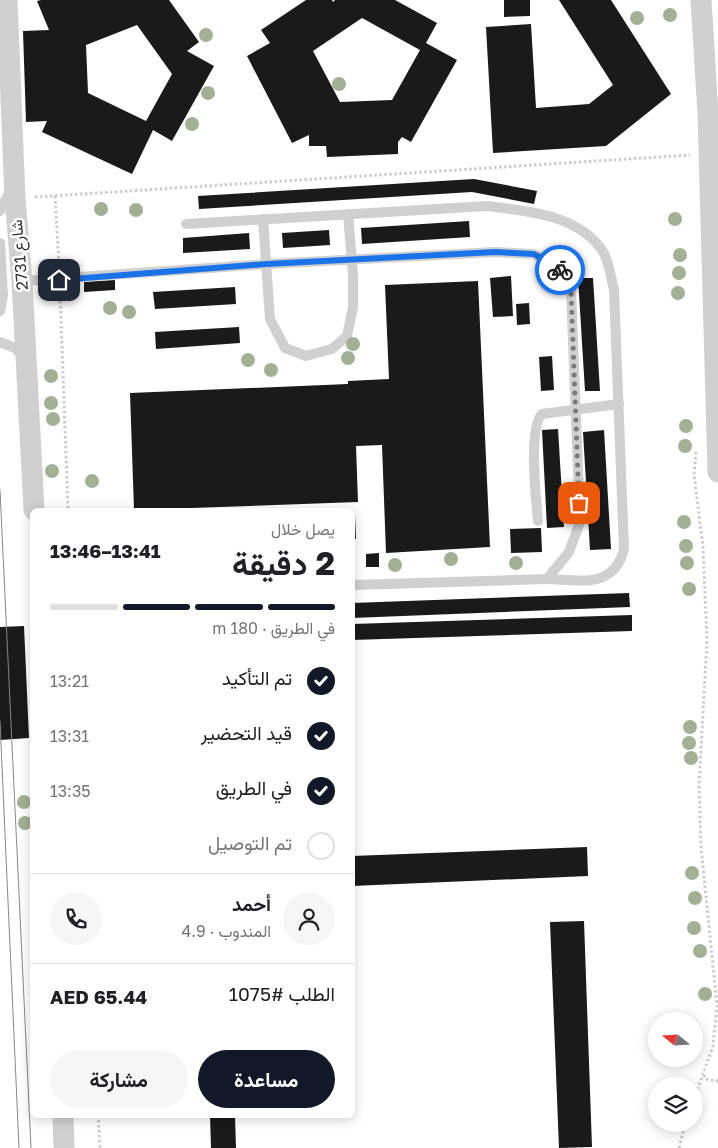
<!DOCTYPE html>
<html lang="ar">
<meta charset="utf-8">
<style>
:root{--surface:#fff;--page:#f6f6f6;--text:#202124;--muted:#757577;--line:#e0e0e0;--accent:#111827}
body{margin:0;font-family:"Golos Text",Vazirmatn,sans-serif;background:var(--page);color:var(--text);direction:rtl;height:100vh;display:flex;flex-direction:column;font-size:19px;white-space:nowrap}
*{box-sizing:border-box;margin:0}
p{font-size:16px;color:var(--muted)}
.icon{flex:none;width:28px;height:28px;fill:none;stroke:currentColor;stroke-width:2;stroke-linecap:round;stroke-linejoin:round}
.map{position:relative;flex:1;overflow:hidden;direction:ltr}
.details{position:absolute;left:30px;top:508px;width:325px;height:610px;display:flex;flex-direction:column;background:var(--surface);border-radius:8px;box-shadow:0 2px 12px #0003;direction:rtl}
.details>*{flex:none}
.needle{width:32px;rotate:288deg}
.buttons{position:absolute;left:648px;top:1012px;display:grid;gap:10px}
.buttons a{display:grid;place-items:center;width:55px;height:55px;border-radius:50%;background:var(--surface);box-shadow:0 2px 12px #0003;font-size:25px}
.pin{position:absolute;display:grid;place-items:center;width:42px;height:42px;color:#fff;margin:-21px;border-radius:10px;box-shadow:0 2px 8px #0006}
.courier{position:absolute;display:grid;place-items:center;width:50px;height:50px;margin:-25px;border:4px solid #1a73e8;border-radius:50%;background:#fff;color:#222;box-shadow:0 1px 6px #0007}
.head em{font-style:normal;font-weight:700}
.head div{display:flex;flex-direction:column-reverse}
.head{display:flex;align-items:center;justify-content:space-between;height:85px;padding:0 20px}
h1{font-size:32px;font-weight:700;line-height:38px}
.bar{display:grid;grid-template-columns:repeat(4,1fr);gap:8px 5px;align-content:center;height:60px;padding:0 20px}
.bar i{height:6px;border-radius:4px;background:var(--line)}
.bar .active{background:var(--accent)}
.bar p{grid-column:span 4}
.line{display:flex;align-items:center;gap:12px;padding:0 20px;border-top:1px solid var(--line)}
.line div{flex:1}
.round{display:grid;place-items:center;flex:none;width:52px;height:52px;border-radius:26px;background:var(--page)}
ol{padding:0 20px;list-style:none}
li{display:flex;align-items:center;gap:15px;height:55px}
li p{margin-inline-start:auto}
li .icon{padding:5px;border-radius:50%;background:var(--accent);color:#fff;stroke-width:4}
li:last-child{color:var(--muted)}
li i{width:28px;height:28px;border:2px solid var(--line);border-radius:50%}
.action{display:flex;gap:10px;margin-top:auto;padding:10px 20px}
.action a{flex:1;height:58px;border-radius:30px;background:var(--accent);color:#fff;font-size:20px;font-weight:700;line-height:58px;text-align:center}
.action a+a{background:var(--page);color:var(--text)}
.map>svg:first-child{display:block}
.building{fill:#1a1a1a;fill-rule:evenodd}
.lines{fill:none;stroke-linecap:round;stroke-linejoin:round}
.path{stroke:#cdcdcd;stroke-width:3;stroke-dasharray:2.5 2.5;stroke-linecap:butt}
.lane{stroke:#d0d0d0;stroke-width:10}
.street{stroke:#d0d0d0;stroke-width:21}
.tram{stroke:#888;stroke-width:1}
.tree{fill:#a2b095}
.done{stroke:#7a7a7a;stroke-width:5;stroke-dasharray:0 9}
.route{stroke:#1a73e8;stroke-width:6}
.labels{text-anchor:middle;stroke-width:5;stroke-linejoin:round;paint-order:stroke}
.street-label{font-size:16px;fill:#333;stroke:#fff}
</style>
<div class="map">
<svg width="718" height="1148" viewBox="0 0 718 1148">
<rect width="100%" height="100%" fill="#fff"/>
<g class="building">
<path d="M41,0H169L199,42L187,51L214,66L172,141L153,130L132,174L42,132L47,121L26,122L23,31L49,30L37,1ZM137,25L172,74L146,121L88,93L86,45Z"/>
<path d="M306,0H332L333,2L335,0H395L437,23L426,43L457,60L411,142L402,137L398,142V154L327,157L326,146H309V135L292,143L247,56L270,43L261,30ZM362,18L420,50L392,100L340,102L313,51Z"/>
<polygon points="504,0 530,0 530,16 504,17"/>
<polygon points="559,0 611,0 671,94 606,146 493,153 486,27 531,24 536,108 589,104 613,85"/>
<polygon points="474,179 537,191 534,204 472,192 199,209 198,196"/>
<polygon points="469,221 470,237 362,244 361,228"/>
<polygon points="329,230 330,245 283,248 282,233"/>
<polygon points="249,233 250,249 183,253 183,238"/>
<polygon points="511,276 513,316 493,317 490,278"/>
<polygon points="578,278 593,278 600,391 585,391"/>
<polygon points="115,280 115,290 84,292 84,282"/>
<polygon points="478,281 490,547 386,553 382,445 356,446 358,502 134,510 130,393 348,384 348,381 389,379 385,285"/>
<polygon points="235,287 236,304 155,309 153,292"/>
<polygon points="529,303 530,324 517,325 516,304"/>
<polygon points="239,327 240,343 156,349 155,332"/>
<polygon points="552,356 554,390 541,391 539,357"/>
<polygon points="558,429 564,527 547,528 542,430"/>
<polygon points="604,430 611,549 590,550 583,432"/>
<polygon points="352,515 355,515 356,539 352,539"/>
<polygon points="541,528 542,552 511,553 510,529"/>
<rect x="352" y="543" width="3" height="24"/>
<polygon points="379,553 379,567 366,567 366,554"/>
<polygon points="629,593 630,607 352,618 352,603"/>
<polygon points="632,615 632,631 352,640 352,624"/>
<polygon points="24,626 29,738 0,740 0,627"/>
<polygon points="587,847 588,876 352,886 352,856"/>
<polygon points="584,921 592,1147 559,1148 550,922"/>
<polygon points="210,1115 235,1115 236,1148 211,1148"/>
</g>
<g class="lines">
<g class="path">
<polyline points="55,196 59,265"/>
<polyline points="35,197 690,155"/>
<polyline points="60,291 68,510"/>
<polyline points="704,1075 705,1079 718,1081"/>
<polyline points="694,1099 713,1046 717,1006 701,847 699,785 707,640 703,547 694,474 696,452"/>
<polyline points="98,1115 100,1148"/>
<polyline points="679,1148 685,1124"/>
</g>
<g class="lane">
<polyline points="0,211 11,189"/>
<polyline points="263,219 270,319 285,348 306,356 332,349 347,336 353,307 353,274 348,214"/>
<path d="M186,224L487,206C527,211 577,214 602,250C609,260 611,279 614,290L624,549C614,589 581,580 547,579"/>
<polyline points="0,243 3,295 0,311"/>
<polyline points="22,281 267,264 495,252 534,254 558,267 571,289 580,522 569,552 547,579 352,585"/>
<polyline points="0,342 15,348 24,358"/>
<path d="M538,521C536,499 528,428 542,414L619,404"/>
</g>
<g class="street">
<polyline points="7,0 15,198 22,281 34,510"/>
<polyline points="701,0 708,113 718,472"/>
<polyline points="63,1115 64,1148"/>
</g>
<g class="tram">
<polyline points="0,490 31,1148"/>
<polyline points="0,721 19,1148"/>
</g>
</g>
<g class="tree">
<circle cx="670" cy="15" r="7"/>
<circle cx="637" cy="18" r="7"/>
<circle cx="206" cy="35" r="7"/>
<circle cx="339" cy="84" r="7"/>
<circle cx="208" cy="93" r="7"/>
<circle cx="192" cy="124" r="7"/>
<circle cx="101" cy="209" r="7"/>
<circle cx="136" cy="210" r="7"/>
<circle cx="675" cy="219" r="7"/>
<circle cx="680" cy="255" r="7"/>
<circle cx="679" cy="273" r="7"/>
<circle cx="678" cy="293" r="7"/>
<circle cx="110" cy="308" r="7"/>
<circle cx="129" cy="312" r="7"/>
<circle cx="353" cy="344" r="7"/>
<circle cx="348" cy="358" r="7"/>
<circle cx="248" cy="360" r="7"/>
<circle cx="271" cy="370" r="7"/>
<circle cx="51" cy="376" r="7"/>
<circle cx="51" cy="403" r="7"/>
<circle cx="53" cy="419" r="7"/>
<circle cx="686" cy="426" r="7"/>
<circle cx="685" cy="446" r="7"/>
<circle cx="52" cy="471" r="7"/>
<circle cx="92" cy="481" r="7"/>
<circle cx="684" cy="522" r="7"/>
<circle cx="686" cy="546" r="7"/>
<circle cx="451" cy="559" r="7"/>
<circle cx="516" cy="563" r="7"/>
<circle cx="687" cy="563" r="7"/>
<circle cx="395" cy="565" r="7"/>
<circle cx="689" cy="589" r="7"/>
<circle cx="690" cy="727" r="7"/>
<circle cx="689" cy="743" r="7"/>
<circle cx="691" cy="758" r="7"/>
<circle cx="24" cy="802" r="7"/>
<circle cx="25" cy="823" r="7"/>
<circle cx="692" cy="873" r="7"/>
<circle cx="695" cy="898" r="7"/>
<circle cx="694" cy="928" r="7"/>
<circle cx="700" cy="951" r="7"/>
<circle cx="705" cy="994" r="7"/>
</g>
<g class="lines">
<polyline class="done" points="560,270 571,290 579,503"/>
<polyline class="route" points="59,280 267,264 495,252 534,254 560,270"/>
</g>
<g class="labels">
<g class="street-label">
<text transform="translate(19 255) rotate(-95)" y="6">شارع 2731</text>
</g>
</g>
</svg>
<div class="buttons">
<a><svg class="needle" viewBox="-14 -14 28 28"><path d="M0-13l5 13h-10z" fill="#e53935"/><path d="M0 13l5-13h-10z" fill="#757577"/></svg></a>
<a><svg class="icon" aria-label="layers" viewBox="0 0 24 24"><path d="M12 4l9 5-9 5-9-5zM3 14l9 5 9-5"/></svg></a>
</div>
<div class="pin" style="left:579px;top:503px;background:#ea580c"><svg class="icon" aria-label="bag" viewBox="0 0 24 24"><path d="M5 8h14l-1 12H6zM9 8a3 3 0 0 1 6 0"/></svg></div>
<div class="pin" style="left:59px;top:280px;background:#1f2937"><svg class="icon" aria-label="home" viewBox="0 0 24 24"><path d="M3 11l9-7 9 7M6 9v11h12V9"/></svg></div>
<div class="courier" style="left:560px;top:270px"><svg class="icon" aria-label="bike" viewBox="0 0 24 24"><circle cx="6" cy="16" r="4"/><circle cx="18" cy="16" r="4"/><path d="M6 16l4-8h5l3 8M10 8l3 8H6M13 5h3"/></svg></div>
<section class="details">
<div class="head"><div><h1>2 دقيقة</h1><p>يصل خلال</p></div><em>13:41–13:46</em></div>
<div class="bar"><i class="active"></i><i class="active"></i><i class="active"></i><i></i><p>في الطريق · 180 m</p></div>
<ol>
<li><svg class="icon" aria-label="check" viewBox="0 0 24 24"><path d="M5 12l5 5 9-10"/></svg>تم التأكيد<p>13:21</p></li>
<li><svg class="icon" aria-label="check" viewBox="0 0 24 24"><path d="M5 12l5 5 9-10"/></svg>قيد التحضير<p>13:31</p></li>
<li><svg class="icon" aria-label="check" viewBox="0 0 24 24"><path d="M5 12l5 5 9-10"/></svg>في الطريق<p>13:35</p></li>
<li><i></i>تم التوصيل</li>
</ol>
<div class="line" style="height:90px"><a class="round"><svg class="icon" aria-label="person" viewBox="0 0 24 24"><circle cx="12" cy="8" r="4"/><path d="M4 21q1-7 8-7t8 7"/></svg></a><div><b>أحمد</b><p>المندوب · 4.9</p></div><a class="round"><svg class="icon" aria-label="phone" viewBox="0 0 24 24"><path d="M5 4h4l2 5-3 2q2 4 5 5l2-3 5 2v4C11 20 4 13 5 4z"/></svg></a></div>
<div class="line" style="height:65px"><div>الطلب #1075</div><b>AED 65.44</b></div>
<div class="action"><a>مساعدة</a><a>مشاركة</a></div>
</section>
</div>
